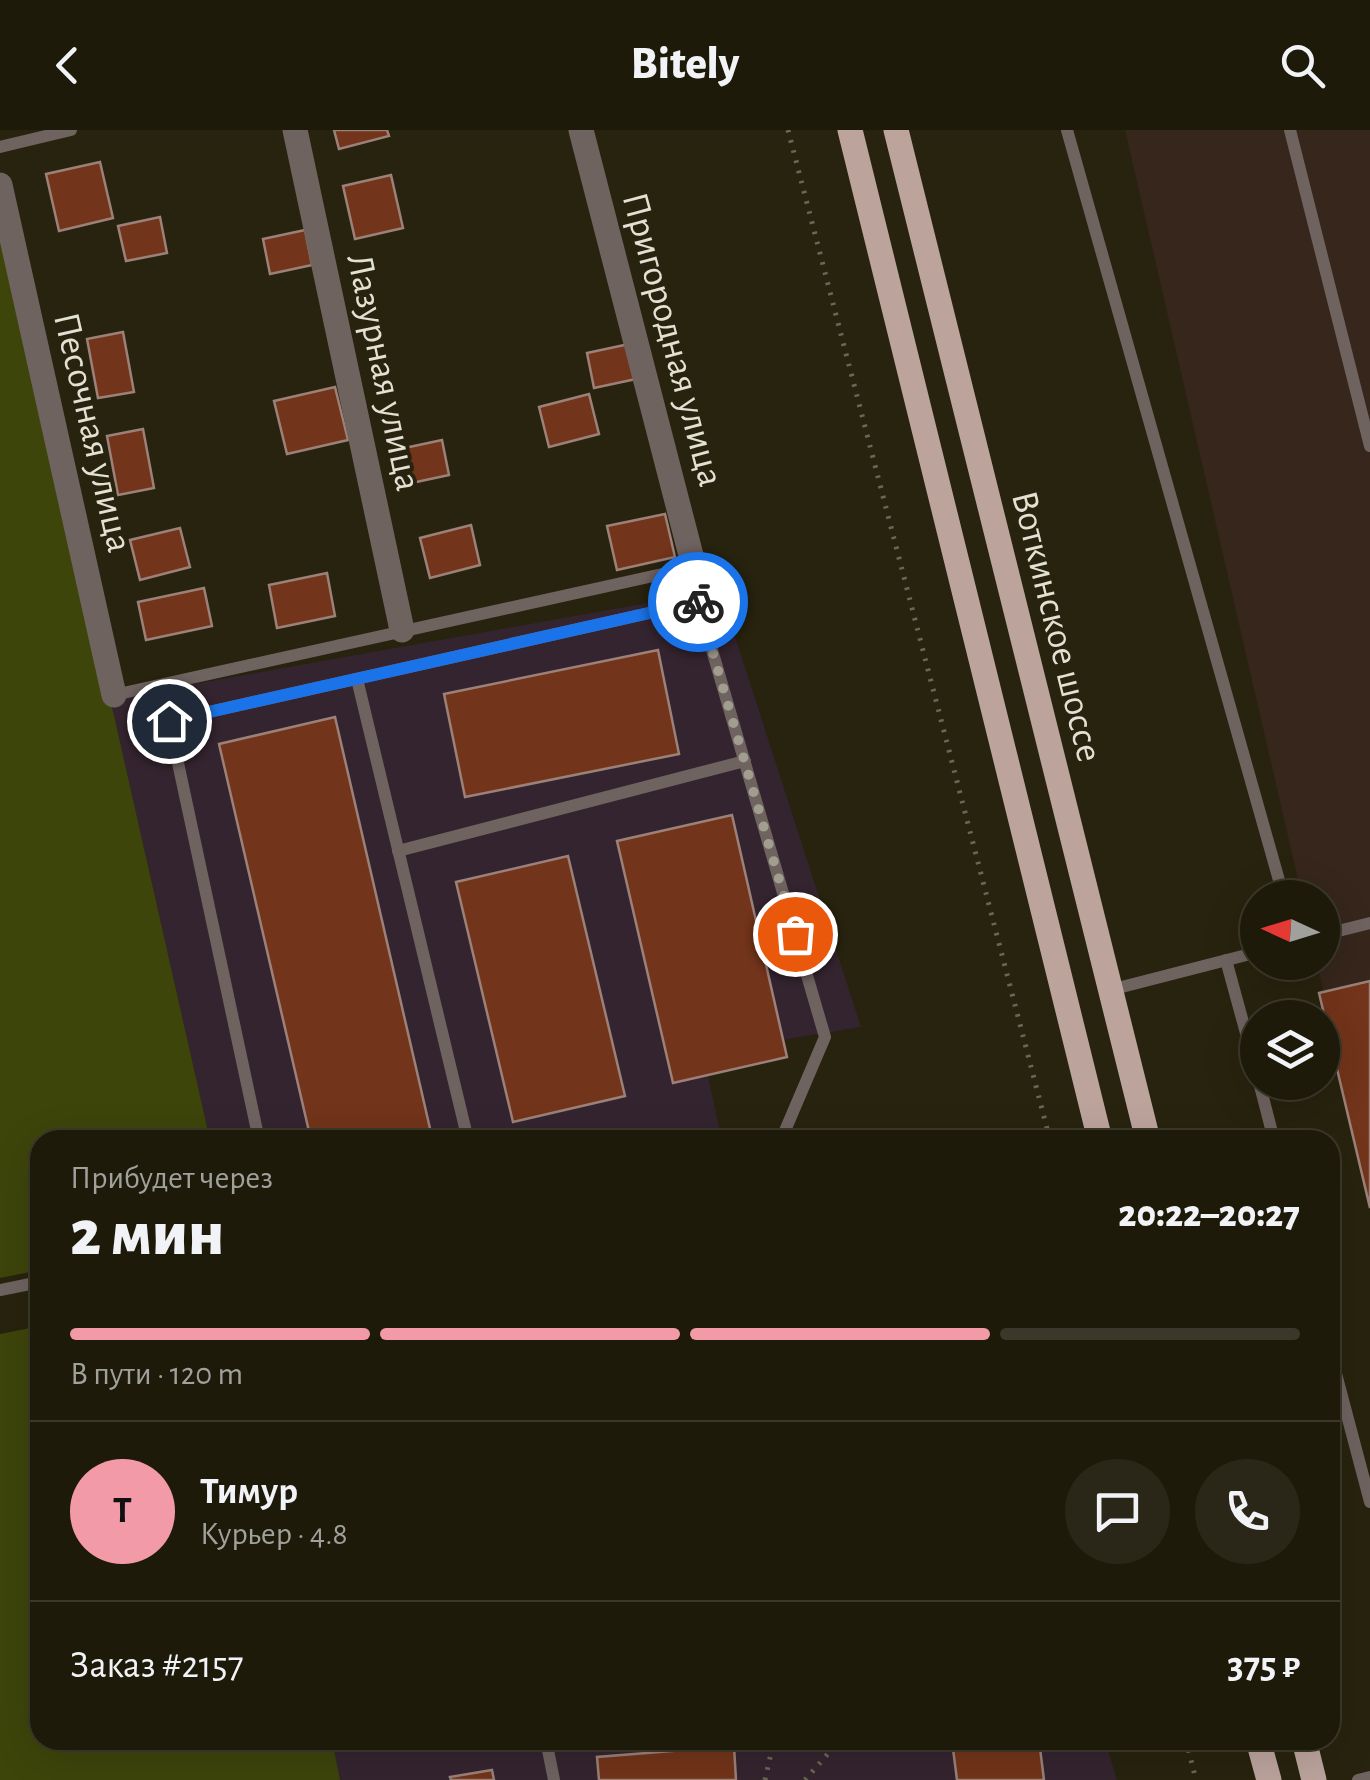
<!DOCTYPE html>
<html lang="ru">
<meta charset="utf-8">
<style>
:root{--surface:#1d1a0a;--page:#2a2718;--text:#f1f3f6;--muted:#a0a19c;--line:#3b382b;--accent:#f39aa8}
body{margin:0;font-family:"Alegreya Sans",sans-serif;background:var(--page);color:var(--text);height:100vh;display:flex;flex-direction:column;font-size:38px;white-space:nowrap}
*{box-sizing:border-box;margin:0}
p{font-size:32px;color:var(--muted)}
.icon{flex:none;width:55px;height:55px;fill:none;stroke:currentColor;stroke-width:2;stroke-linecap:round;stroke-linejoin:round}
.map{position:relative;flex:1;overflow:hidden}
.drawer{position:absolute;left:30px;top:1000px;width:1310px;height:620px;display:flex;flex-direction:column;background:var(--surface);border-radius:30px;box-shadow:0 10px 40px #0002,0 0 0 2px var(--line)}
.drawer>*{flex:none}
.needle{width:65px;rotate:274deg}
.controls{position:absolute;left:1240px;top:750px;display:grid;gap:20px}
.controls a{display:grid;place-items:center;width:100px;height:100px;border-radius:50%;background:var(--surface);box-shadow:0 10px 40px #0002,0 0 0 2px var(--line);font-size:50px}
.pin{position:absolute;display:grid;place-items:center;width:85px;height:85px;color:#fff;margin:-42px;border:5px solid #fff;border-radius:50%;box-shadow:0 2px 10px #0007}
.courier{position:absolute;display:grid;place-items:center;width:100px;height:100px;margin:-50px;border:8px solid #1a73e8;border-radius:50%;background:#fff;color:#222;box-shadow:0 2px 12px #0007}
.head em{font-style:normal;font-weight:800}
.head div{display:flex;flex-direction:column-reverse}
.head{display:flex;align-items:center;justify-content:space-between;height:170px;padding:0 40px}
h1{font-size:65px;font-weight:800;line-height:75px}
.bar{display:grid;grid-template-columns:repeat(4,1fr);gap:15px 10px;align-content:center;height:120px;padding:0 40px}
.bar i{height:12px;border-radius:8px;background:var(--line)}
.bar .on{background:var(--accent)}
.bar p{grid-column:span 4}
.line{display:flex;align-items:center;gap:25px;padding:0 40px;border-top:2px solid var(--line)}
.line div{flex:1}
.round{display:grid;place-items:center;flex:none;width:105px;height:105px;border-radius:52px;background:var(--page)}
header{display:flex;justify-content:space-between;align-items:center;height:130px;padding:0 40px;background:var(--surface);font-size:45px;font-weight:800}
.map>svg:first-child{display:block}
.commercial{fill:#36261c}
.industrial{fill:#34242f}
.green{fill:#3d450b}
.building{fill:#72341a;stroke:#9b8178;stroke-width:2.5}
.lines{fill:none;stroke-linecap:round;stroke-linejoin:round}
.path{stroke:#6a6755;stroke-width:5;stroke-dasharray:2.5 8;stroke-linecap:butt}
.service{stroke:#6f6360;stroke-width:12}
.minor{stroke:#6f6360;stroke-width:25}
.primary{stroke:#bca49d;stroke-width:25}
.done{stroke:#a19e8f;stroke-width:10;stroke-dasharray:0 18}
.route{stroke:#1a73e8;stroke-width:12}
.labels{text-anchor:middle;stroke-width:8;stroke-linejoin:round;paint-order:stroke}
.street-label{font-size:38px;fill:#e3e1d4;stroke:#27230e}
</style>
<header><svg class="icon" aria-label="back" viewBox="0 0 24 24"><path d="M15 5l-7 7 7 7"/></svg>Bitely<svg class="icon" aria-label="search" viewBox="0 0 24 24"><circle cx="10" cy="10" r="6"/><path d="M15 15l6 6"/></svg></header>
<div class="map">
<svg width="1370" height="1650" viewBox="0 0 1370 1650">
<rect width="100%" height="100%" fill="#27230e"/>
<polygon class="commercial" points="1125,0 1370,0 1370,1065 1317,833 1322,832 1322,768 1302,767"/>
<g class="industrial">
<polygon points="720,460 861,897 703,923 722,1010 210,1010 110,569"/>
<polygon points="331,1610 1105,1610 1117,1650 339,1650"/>
</g>
<g class="green">
<polygon points="0,82 210,1010 40,1010 40,1140 0,1148"/>
<polygon points="40,1196 40,1610 332,1610 340,1650 0,1650 0,1204"/>
</g>
<g class="building">
<polygon points="334,0 387,0 389,6 339,19"/>
<polygon points="100,32 113,88 59,101 46,44"/>
<polygon points="391,45 403,98 355,109 343,56"/>
<polygon points="160,87 167,123 126,131 118,96"/>
<polygon points="305,100 312,135 270,144 263,109"/>
<polygon points="123,202 134,262 98,268 87,209"/>
<polygon points="629,214 636,249 594,258 587,223"/>
<polygon points="335,257 348,310 287,324 274,271"/>
<polygon points="589,264 599,304 549,317 539,277"/>
<polygon points="143,299 154,358 118,365 107,306"/>
<polygon points="442,310 449,345 407,354 400,319"/>
<polygon points="665,384 675,427 617,440 607,396"/>
<polygon points="471,395 480,435 430,448 420,408"/>
<polygon points="180,398 190,437 140,450 130,410"/>
<polygon points="327,443 335,486 277,498 269,455"/>
<polygon points="204,458 212,496 146,510 138,472"/>
<polygon points="658,520 679,624 465,667 444,564"/>
<polygon points="335,587 432,1007 417,1010 311,1010 219,614"/>
<polygon points="732,685 787,927 673,953 617,711"/>
<polygon points="568,726 625,966 513,992 456,752"/>
<polygon points="1370,851 1370,1078 1319,863"/>
<polygon points="1039,1610 1044,1650 957,1650 952,1611"/>
<polygon points="734,1616 736,1650 599,1650 597,1627"/>
<polygon points="492,1640 494,1650 451,1650 450,1647"/>
</g>
<g class="lines">
<g class="path">
<polyline points="788,0 1050,1010"/>
<polyline points="1186,1610 1196,1650"/>
<polyline points="765,1650 774,1610"/>
<polyline points="805,1650 840,1610"/>
</g>
<g class="service">
<polyline points="1067,0 1284,768"/>
<polyline points="1290,0 1370,316"/>
<polyline points="0,17 71,0"/>
<polyline points="357,549 468,1010"/>
<polyline points="114,565 694,437"/>
<polyline points="398,721 745,631"/>
<polyline points="1322,805 1370,793"/>
<polyline points="1226,830 1258,947"/>
<polyline points="1110,860 1258,822"/>
<polyline points="1259,952 1274,1010"/>
<polyline points="259,1010 169,591 698,472 825,907 781,1010"/>
<polyline points="750,1010 783,1005"/>
<polyline points="0,1160 40,1152"/>
<polyline points="1330,1221 1370,1372"/>
<polyline points="546,1610 554,1650"/>
<polyline points="1358,1650 1370,1647"/>
</g>
<g class="minor">
<polyline points="295,0 402,500"/>
<polyline points="581,0 694,437"/>
<polyline points="0,55 114,565"/>
</g>
<g class="primary">
<polyline points="850,0 1100,1010"/>
<polyline points="896,0 1148,1010"/>
<polyline points="1258,1610 1269,1650"/>
<polyline points="1304,1610 1314,1650"/>
</g>
</g>
<g class="lines">
<polyline class="done" points="698,472 795,804"/>
<polyline class="route" points="169,591 698,472"/>
</g>
<g class="labels">
<g class="street-label">
<text transform="translate(674 209) rotate(75)" y="13">Пригородная улица</text>
<text transform="translate(385 242) rotate(78)" y="13">Лазурная улица</text>
<text transform="translate(94 302) rotate(77)" y="13">Песочная улица</text>
<text transform="translate(1058 496) rotate(76)" y="13">Воткинское шоссе</text>
</g>
</g>
</svg>
<div class="controls">
<a><svg class="needle" viewBox="-14 -14 28 28"><path d="M0-13l5 13h-10z" fill="#e53935"/><path d="M0 13l5-13h-10z" fill="#a0a19c"/></svg></a>
<a><svg class="icon" aria-label="layers" viewBox="0 0 24 24"><path d="M12 4l9 5-9 5-9-5zM3 14l9 5 9-5"/></svg></a>
</div>
<div class="pin" style="left:795px;top:804px;background:#ea580c"><svg class="icon" aria-label="bag" viewBox="0 0 24 24"><path d="M5 8h14l-1 12H6zM9 8a3 3 0 0 1 6 0"/></svg></div>
<div class="pin" style="left:169px;top:591px;background:#1f2937"><svg class="icon" aria-label="home" viewBox="0 0 24 24"><path d="M3 11l9-7 9 7M6 9v11h12V9"/></svg></div>
<div class="courier" style="left:698px;top:472px"><svg class="icon" aria-label="bike" viewBox="0 0 24 24"><circle cx="6" cy="16" r="4"/><circle cx="18" cy="16" r="4"/><path d="M6 16l4-8h5l3 8M10 8l3 8H6M13 5h3"/></svg></div>
<section class="drawer">
<div class="head"><div><h1>2 мин</h1><p>Прибудет через</p></div><em>20:22–20:27</em></div>
<div class="bar"><i class="on"></i><i class="on"></i><i class="on"></i><i></i><p>В пути · 120 m</p></div>
<div class="line" style="height:180px"><b class="round" style="background:var(--accent);color:#111">Т</b><div><b>Тимур</b><p>Курьер · 4.8</p></div><a class="round"><svg class="icon" aria-label="chat" viewBox="0 0 24 24"><path d="M4 5h16v11H9l-5 4z"/></svg></a><a class="round"><svg class="icon" aria-label="phone" viewBox="0 0 24 24"><path d="M5 4h4l2 5-3 2q2 4 5 5l2-3 5 2v4C11 20 4 13 5 4z"/></svg></a></div>
<div class="line" style="height:130px"><div>Заказ #2157</div><b>375 ₽</b></div>
</section>
</div>
